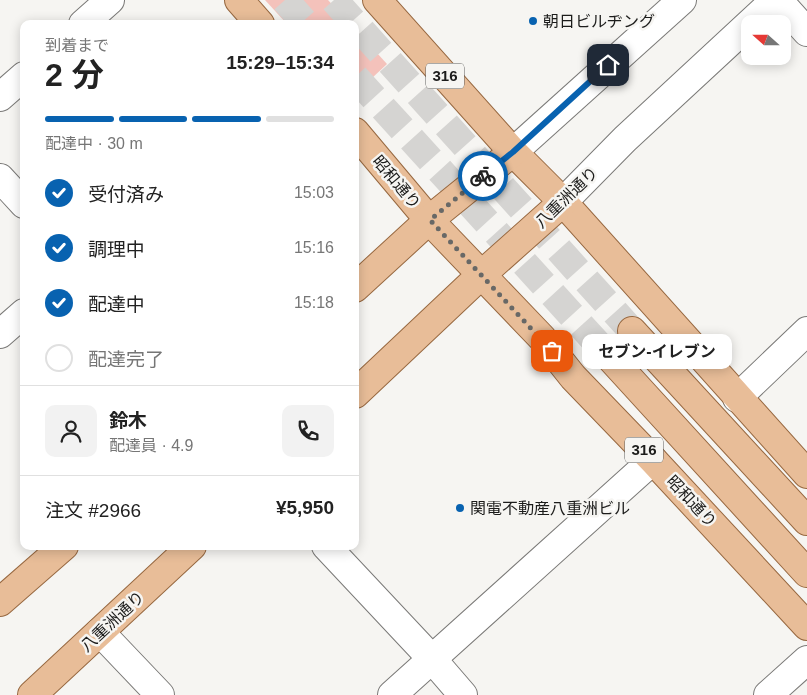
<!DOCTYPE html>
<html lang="ja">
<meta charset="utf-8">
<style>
:root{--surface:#fff;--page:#f2f2f2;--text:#222;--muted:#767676;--line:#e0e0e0;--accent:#0862b0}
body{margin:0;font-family:Helvetica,"Noto Sans JP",sans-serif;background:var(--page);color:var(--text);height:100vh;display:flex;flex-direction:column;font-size:19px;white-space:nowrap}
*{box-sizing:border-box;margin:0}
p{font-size:16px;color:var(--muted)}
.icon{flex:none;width:28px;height:28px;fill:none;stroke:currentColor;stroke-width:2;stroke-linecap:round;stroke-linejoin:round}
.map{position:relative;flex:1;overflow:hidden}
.details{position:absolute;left:20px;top:20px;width:339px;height:530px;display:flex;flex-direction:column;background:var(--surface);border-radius:10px;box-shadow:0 2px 12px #0003}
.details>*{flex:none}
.needle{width:32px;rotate:291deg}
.fabs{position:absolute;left:741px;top:15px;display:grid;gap:10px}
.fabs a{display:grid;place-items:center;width:50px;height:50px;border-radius:10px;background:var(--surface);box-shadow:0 2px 12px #0003;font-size:25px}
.pin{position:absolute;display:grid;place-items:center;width:42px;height:42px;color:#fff;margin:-21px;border-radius:10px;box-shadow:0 2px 8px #0006}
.courier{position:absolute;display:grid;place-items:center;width:50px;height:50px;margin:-25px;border:4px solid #0862b0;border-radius:50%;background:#fff;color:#222;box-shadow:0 1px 6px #0007}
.bubble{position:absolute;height:35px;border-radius:10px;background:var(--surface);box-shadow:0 2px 12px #0003;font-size:16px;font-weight:700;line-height:35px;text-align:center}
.head em{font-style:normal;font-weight:700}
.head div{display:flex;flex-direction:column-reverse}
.head{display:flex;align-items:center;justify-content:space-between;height:85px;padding:0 25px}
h1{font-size:32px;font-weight:700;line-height:38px}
.bar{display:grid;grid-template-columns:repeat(4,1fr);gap:8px 5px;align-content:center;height:60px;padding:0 25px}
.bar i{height:6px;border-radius:4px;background:var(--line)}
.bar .selected{background:var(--accent)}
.bar p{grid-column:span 4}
.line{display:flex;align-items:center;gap:12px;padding:0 25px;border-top:1px solid var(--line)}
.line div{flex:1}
.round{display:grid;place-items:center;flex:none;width:52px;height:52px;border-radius:10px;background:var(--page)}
ol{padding:0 25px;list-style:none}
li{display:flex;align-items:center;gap:15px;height:55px}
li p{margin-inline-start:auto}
li .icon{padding:5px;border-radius:50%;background:var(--accent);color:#fff;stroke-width:4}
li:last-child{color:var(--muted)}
li i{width:28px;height:28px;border:2px solid var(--line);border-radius:50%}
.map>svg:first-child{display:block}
.green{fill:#f4c2bb}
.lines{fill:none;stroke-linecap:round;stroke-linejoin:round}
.major-tunnel{stroke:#d5d4d2;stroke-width:28;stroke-dasharray:28 14;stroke-linecap:butt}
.minor-casing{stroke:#7a7977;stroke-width:30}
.major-casing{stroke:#976840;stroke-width:30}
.minor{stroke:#fff;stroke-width:28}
.major{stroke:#e8bd98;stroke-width:28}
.done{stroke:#686866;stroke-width:5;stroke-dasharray:0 9}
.route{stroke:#0862b0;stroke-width:6}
.poi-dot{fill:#0862b0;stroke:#f6f5f2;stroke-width:2}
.labels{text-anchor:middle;stroke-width:5;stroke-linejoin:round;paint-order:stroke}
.shield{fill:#f6f5f2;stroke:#5d5d5c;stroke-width:1}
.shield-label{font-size:15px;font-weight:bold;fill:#1c1c1b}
.poi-label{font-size:16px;fill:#1c1c1b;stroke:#f6f5f2;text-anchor:start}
.street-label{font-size:16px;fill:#1c1c1b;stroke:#f6f5f2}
</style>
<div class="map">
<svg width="807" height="695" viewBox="0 0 807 695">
<rect width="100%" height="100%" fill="#f6f5f2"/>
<g class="green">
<polygon points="265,0 328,0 350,24 287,24"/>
<polygon points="355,29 387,64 355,94"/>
</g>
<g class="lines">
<g class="major-tunnel">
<polyline points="285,0 306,24"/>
<polyline points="334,0 632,331"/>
<polyline points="355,77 606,353"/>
</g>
<defs>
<g id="minor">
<polyline points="778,0 807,32"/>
<polyline points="83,24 110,0"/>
<polyline points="0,97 24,76"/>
<polyline points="513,152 682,0"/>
<polyline points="0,178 24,204"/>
<polyline points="563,202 625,139 775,0"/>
<polyline points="0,334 24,313"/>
<polyline points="737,398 807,331"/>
<polyline points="326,546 432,659 463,695"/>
<polyline points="100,632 160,695"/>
<polyline points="392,695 653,460"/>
<polyline points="768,695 807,660"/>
</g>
<g id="major">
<polyline points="239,0 260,24"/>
<polyline points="377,0 513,152 563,202 807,474"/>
<polyline points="355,132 429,220 542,338 573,377 653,460 807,626"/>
<polyline points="355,288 429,220 513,152"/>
<polyline points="632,331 807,521"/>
<polyline points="606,353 807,573"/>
<polyline points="355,394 480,276 563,202"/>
<polyline points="0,602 64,546"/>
<polyline points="32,695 192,546"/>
</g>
</defs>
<use href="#minor" class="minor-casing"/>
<use href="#major" class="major-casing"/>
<use href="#minor" class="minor"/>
<use href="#major" class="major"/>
</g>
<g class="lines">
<polyline class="done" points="483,176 430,220 552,351"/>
<polyline class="route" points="483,176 513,152 608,65"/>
</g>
<g class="poi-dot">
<circle cx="533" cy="21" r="5"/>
<circle cx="460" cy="508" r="5"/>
</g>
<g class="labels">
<g class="shield">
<rect x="426" y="63.5" width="38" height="25" rx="4"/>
<rect x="625" y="437.5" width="38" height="25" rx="4"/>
</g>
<g class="shield-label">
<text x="445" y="81">316</text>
<text x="644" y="455">316</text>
</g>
<g class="poi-label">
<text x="543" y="27">朝日ビルヂング</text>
<text x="470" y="514">関電不動産八重洲ビル</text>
</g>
<g class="street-label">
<text transform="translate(397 182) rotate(50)" y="6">昭和通り</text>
<text transform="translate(566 197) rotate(-44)" y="6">八重洲通り</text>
<text transform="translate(692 501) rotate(47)" y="6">昭和通り</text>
<text transform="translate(112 621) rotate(-43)" y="6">八重洲通り</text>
</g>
</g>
</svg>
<div class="fabs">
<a><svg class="needle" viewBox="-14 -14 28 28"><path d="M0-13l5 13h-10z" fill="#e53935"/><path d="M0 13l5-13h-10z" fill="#767676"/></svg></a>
</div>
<div class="pin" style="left:552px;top:351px;background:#ea580c"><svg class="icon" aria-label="bag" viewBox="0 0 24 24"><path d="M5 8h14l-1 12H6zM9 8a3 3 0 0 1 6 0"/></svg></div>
<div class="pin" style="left:608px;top:65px;background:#1f2937"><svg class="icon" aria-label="home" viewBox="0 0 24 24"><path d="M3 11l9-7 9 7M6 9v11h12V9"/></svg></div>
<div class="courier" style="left:483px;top:176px"><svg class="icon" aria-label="bike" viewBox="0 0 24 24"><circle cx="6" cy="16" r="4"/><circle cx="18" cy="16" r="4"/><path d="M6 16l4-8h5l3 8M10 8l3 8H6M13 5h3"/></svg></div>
<div class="bubble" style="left:582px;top:334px;width:150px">セブン-イレブン</div>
<section class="details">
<div class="head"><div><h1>2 分</h1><p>到着まで</p></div><em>15:29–15:34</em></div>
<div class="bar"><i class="selected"></i><i class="selected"></i><i class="selected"></i><i></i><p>配達中 · 30 m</p></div>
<ol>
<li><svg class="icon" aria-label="check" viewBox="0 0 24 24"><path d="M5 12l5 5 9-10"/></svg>受付済み<p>15:03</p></li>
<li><svg class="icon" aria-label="check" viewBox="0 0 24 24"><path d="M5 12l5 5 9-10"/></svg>調理中<p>15:16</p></li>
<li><svg class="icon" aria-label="check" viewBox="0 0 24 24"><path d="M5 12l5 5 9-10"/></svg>配達中<p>15:18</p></li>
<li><i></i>配達完了</li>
</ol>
<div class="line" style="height:90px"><a class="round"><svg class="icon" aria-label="person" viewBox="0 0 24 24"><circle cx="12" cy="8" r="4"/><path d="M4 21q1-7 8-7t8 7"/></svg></a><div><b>鈴木</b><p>配達員 · 4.9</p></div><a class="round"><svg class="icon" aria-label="phone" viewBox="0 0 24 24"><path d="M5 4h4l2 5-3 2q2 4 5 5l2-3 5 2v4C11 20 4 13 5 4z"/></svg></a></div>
<div class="line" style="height:65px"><div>注文 #2966</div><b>¥5,950</b></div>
</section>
</div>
